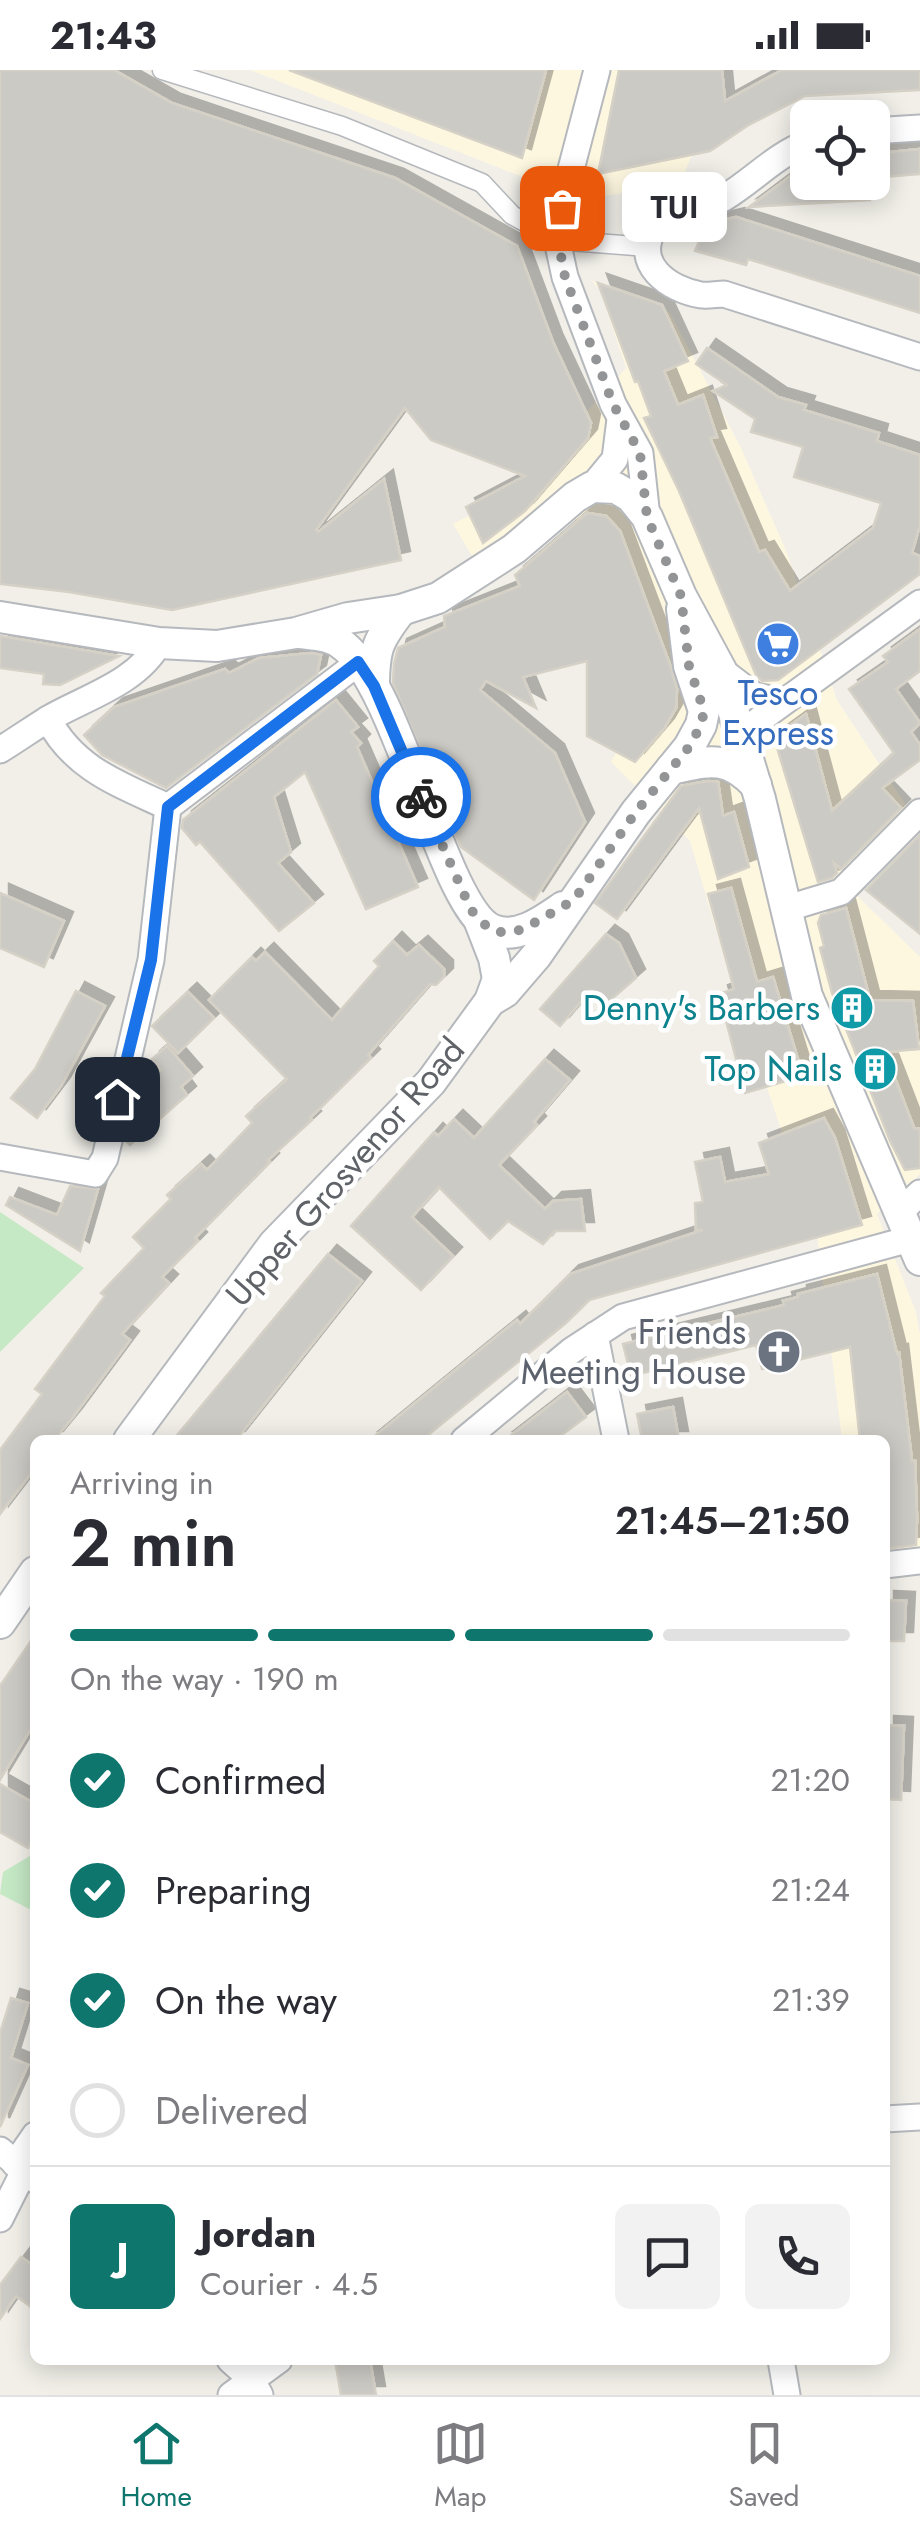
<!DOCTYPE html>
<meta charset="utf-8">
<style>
:root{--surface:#fff;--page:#f2f2f3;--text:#2b2b33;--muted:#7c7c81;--line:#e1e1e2;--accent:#0f766e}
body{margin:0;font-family:Jost,sans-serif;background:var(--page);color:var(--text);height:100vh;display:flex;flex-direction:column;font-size:38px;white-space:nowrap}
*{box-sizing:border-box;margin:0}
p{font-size:32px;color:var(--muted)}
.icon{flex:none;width:55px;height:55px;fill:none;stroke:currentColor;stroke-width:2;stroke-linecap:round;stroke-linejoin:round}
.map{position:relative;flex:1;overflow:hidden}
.sheet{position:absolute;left:30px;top:1365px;width:860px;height:930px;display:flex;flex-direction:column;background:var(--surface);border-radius:15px;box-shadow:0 5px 25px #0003}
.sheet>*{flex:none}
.controls{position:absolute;left:790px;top:30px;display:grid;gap:20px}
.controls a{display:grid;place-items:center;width:100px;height:100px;border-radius:15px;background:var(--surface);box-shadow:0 5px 25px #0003;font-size:50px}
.pin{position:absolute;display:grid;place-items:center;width:85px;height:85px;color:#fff;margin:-42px;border-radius:20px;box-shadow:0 5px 15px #0006}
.courier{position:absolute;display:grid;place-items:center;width:100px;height:100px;margin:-50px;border:8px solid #1a73e8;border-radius:50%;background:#fff;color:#222;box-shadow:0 2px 12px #0007}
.bubble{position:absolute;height:70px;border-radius:15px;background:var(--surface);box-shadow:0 5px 25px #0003;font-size:32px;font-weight:600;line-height:70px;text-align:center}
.overview em{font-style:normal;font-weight:600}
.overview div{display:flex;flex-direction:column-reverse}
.overview{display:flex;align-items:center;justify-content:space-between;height:170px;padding:0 40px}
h1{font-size:65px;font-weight:600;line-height:75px}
.bar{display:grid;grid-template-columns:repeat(4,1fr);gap:15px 10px;align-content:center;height:120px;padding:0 40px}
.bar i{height:12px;border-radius:8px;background:var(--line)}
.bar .current{background:var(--accent)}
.bar p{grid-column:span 4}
.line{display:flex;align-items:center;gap:25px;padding:0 40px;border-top:2px solid var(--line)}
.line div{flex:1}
.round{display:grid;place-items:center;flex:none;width:105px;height:105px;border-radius:15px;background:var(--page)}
ol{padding:0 40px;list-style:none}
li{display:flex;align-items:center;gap:30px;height:110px}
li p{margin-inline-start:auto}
li .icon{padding:10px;border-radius:50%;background:var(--accent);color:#fff;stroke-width:4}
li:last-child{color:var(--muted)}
li i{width:55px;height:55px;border:5px solid var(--line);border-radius:50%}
.status{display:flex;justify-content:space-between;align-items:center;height:70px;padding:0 50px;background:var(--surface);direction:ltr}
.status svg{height:28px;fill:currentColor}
.tab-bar{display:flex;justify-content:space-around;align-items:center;height:140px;border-top:2px solid var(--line);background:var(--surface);font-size:28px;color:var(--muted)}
.tab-bar a{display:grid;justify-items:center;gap:5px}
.tab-bar .current{color:var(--accent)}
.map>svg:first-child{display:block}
.commercial{fill:#fef7e0}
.green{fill:#c5e8c5}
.building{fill:#cccac5;stroke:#d6d1c6;stroke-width:2.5;filter:url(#shadow)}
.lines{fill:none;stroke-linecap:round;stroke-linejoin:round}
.pedestrian-casing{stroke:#b5b8bc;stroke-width:21}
.minor-casing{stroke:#b5b8bc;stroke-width:29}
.tertiary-casing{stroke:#b5b8bc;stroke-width:34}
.pedestrian{stroke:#fff;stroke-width:18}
.minor{stroke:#fff;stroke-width:25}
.tertiary{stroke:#fff;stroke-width:30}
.done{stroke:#929495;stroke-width:10;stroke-dasharray:0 18}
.route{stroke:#1a73e8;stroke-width:12}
.labels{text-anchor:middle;stroke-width:9;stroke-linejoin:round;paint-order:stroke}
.shop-label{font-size:35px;fill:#366cbe;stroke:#fff}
.culture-label{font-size:35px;fill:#0d838f;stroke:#fff;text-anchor:end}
.street-label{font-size:35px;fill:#5f6368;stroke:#fff}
.worship-label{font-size:35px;fill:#5b616d;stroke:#fff;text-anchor:end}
</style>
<div class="status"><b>21:43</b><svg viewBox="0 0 49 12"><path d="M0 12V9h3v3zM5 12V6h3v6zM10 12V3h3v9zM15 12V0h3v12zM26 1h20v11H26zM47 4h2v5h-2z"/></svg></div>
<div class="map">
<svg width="920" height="2325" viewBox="0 0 920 2325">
<defs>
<filter id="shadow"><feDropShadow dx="9" dy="-9" stdDeviation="0" flood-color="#0004"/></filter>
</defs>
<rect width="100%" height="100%" fill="#f1efe8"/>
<g class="commercial">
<polygon points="250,0 720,0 705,52 680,114 592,128 551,118"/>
<polygon points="591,210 670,243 741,378 787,483 837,630 914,747 843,812 920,887 920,1104 877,1144 916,1242 920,1265 920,1489 885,1494 885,1370 842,1370 817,1165 734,921 690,771 611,692 648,621 566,426 480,499 453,454 513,423 626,298 600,220"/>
</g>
<g class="green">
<polygon points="0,1142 84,1198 0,1282"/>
<polygon points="35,1783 35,1842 0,1824 3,1802"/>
</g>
<g class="building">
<polygon points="0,0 114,0 172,33 395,108 517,176 553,272 591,353 588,368 525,441 483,473 466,437 525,406 431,370 405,338 316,460 318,462 384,409 401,490 172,540 69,522 0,514"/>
<polygon points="289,0 546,0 522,88"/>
<polygon points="619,0 722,0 725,31 782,0 920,0 920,20 805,26 747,56 710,81 598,104"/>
<polygon points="920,79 920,104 872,108 872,84"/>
<polygon points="808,93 808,112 869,112 870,130 749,137"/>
<polygon points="736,147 920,206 920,243 748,189 746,195 695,181 706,154"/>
<polygon points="598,213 662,235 688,291 664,301 678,335 703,325 717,367 710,368 759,482 765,480 790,521 873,458 881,433 794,407 803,377 751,362 755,349 713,321 727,315 696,294 707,278 778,327 806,335 804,340 879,363 877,371 920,385 920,455 912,483 920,486 920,504 778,610 762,611 756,605 679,421 644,348 651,346 638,311 635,312"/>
<polygon points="587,443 606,446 620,461 670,595 677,619 676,638 665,657 635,692 587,666 587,591 523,607 536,638 486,611 480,620 555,683 585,752 534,830 461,777 393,613 394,594 398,578 445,557 444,546 520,516 515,505"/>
<polygon points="920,559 920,601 896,619 920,653 911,662 920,675 920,690 882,718 901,738 841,799 834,793 837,803 832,808 818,812 775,671 777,665 806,644 832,741 894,683 849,619 888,592 883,586"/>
<polygon points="0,566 119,586 60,615 43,614 44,604 0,598"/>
<polygon points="312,583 321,585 317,604 166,718 102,685 84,665 114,637 225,599 229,603 259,588"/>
<polygon points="336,630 358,657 351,662 361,673 357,677 418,817 366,839 305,702 274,727 291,782 278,793 314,833 279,861 200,772 196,775 182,758 183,750"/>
<polygon points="708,711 718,712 723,746 734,742 749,797 718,809 699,738 617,849 595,833 681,716"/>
<polygon points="920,765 920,864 866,820"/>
<polygon points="731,818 757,912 773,907 803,1006 745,1023 719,924 734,919 708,824"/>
<polygon points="0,823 64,851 44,897 0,878"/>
<polygon points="846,838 870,930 913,931 919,979 885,982 914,1058 920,1059 920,1098 905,1100 890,1071 832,923 820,878 824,876 818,853 821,845"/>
<polygon points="606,864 619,873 636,908 607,933 591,920 560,956 540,939"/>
<polygon points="393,871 407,885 419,875 444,899 444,907 436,915 430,914 368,985 371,988 310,1048 312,1050 268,1090 270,1092 195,1168 198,1171 162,1207 169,1213 122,1264 130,1270 73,1347 54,1370 35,1370 35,1398 0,1444 0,1380 42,1324 35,1319 105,1226 101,1223 144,1178 133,1167 171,1129 167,1125 201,1094 207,1100 252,1053 246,1046 287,1009 209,930 252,887 256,891 265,882 332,950 379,896 374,891"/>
<polygon points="76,921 105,936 61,1016 37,1048 11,1028 35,999"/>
<polygon points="188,922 214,948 178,983 152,956"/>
<polygon points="167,976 193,1006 181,1017 187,1025 130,1075 126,1071 130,1053 153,1031 141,1018 161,1000 151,990"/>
<polygon points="545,989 570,1010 534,1052 537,1055 499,1095 545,1139 553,1131 581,1129 585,1161 555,1161 543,1174 508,1151 490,1169 439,1117 412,1147 453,1186 421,1220 351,1156 434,1062 438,1066 454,1049 474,1068"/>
<polygon points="824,1048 835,1068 862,1155 589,1230 566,1253 422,1370 370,1370 517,1250 520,1254 570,1204 703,1160 696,1160 695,1133 703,1132 695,1092 720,1087 725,1112 769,1104 759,1073"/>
<polygon points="70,1116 98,1119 80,1181 6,1135 10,1127 57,1145"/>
<polygon points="328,1184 362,1211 236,1370 173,1370"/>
<polygon points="877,1204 897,1284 899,1283 912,1391 915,1391 917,1448 916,1475 885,1479 885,1370 860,1370 850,1277 762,1299 756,1275 631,1306 623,1274 784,1235 783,1231 798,1227 798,1224"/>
<polygon points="567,1322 586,1347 555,1370 505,1370"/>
<polygon points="673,1337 679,1370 642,1370 637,1344"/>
<polygon points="885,1530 906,1531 904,1571 885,1571"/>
<polygon points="35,1565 35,1652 0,1710 0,1616"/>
<polygon points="885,1655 904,1656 901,1730 885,1729"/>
<polygon points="0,1714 35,1734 35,1765 28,1778 0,1762"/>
<polygon points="11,1928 28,1933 11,1988 28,1995 0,2057 0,1963"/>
<polygon points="21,2187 35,2197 35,2240 16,2226 0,2249 0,2215"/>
<polygon points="335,2290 370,2290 376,2325 341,2325"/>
</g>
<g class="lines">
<defs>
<polyline id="pedestrian" points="162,0 342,56 482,113 512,145 557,170 648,177"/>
<g id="minor">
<polyline points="597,0 570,103 557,170 565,207 613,334 640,383 647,447"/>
<polyline points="872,61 920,58"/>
<path d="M808,73C775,85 754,110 724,128C703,141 671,134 655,157C631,193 669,220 701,225C708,226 717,224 724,224L920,287"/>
<polyline points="592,417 615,389 620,349"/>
<polyline points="721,600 755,626 781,631"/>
<path d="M48,649C74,699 119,714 168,737"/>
<polyline points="740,664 920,533"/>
<path d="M0,680C16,670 32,659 48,649C86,627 137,613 159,573"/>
<polyline points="168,737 358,593"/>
<polyline points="788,838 841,822 920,742"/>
<polyline points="0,1087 95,1104 105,1088 151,890 168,737"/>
<polyline points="898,1144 920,1123"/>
<polyline points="595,1265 616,1370"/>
<polyline points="464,1370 571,1281 623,1247 910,1169"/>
<polyline points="885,1495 920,1491"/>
<polyline points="885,2049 920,2047"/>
<polyline points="0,2080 35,2110"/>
<polyline points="15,2094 35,2065"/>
<polyline points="0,2149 24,2101"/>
<polyline points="230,2290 251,2309 260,2325"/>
<polyline points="781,2290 787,2325"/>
<polyline points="231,2325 279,2290"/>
</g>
<g id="tertiary">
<polyline points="0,547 159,573 217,576 296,563 348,548 401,540 438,528 514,479 575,427 592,417 616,418 631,427 647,447 681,526 721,600 760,729 807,926 920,1190"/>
<path d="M300,563C316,565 331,565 344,576C400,620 444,841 493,860C518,870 544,850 563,837"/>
<path d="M374,616C374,578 378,570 401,540"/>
<path d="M671,699C709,691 726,684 756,715"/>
<polyline points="490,931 505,922 536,886 636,742 689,677 701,655 704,641 689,596 682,539"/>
<polyline points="129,1370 274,1174 431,1012 490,931 498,909 494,888 480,852"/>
<polyline points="0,1553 35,1502"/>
</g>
</defs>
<use href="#pedestrian" class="pedestrian-casing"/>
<use href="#minor" class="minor-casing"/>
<use href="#tertiary" class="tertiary-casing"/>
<use href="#pedestrian" class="pedestrian"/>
<use href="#minor" class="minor"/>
<use href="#tertiary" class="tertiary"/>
</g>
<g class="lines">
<polyline class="done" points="421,727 471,840 489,859 500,862 522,860 574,830 636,742 689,677 701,655 704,641 689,596 681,526 647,447 640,383 613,334 565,207 558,170 562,138"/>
<polyline class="route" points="117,1029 151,890 168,737 358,592 374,616 421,727"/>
</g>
<defs>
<symbol id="supermarket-disc" viewBox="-11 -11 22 22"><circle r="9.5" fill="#3f7fe0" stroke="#fff"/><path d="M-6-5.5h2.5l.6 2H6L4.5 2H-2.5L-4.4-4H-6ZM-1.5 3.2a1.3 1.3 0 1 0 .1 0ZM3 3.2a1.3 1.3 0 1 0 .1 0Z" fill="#fff"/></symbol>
<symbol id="building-disc" viewBox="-11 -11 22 22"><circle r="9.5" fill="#0f9aa8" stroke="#fff"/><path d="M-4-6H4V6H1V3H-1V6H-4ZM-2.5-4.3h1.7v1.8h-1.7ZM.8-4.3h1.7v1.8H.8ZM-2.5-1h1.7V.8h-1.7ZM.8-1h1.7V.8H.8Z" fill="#fff"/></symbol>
<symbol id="church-disc" viewBox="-11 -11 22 22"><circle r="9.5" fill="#6b7280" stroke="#fff"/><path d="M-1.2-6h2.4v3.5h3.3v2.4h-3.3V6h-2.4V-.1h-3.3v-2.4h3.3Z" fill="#fff"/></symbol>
</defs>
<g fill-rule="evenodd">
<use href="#supermarket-disc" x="753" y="549" width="50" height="50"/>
<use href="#building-disc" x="827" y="913" width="50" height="50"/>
<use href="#building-disc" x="850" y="974" width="50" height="50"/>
<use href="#church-disc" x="754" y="1257" width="50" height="50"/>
</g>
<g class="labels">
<g class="shop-label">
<text x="778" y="635">Tesco<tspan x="778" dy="40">Express</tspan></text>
</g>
<g class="culture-label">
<text x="820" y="950">Denny's Barbers</text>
<text x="842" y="1011">Top Nails</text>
</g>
<g class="street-label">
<text transform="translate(345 1102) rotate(-49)" y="12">Upper Grosvenor Road</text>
</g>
<g class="worship-label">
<text x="746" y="1274">Friends<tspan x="746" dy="40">Meeting House</tspan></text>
</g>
</g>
</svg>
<div class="controls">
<a><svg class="icon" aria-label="locate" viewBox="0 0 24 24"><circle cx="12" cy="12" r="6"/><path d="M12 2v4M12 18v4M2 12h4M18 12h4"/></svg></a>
</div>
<div class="pin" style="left:562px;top:138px;background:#ea580c"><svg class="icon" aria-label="bag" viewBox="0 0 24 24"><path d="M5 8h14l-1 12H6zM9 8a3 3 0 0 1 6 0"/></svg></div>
<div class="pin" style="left:117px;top:1029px;background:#1f2937"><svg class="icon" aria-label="home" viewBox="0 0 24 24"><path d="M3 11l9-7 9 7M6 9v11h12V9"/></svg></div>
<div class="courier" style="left:421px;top:727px"><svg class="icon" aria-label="bike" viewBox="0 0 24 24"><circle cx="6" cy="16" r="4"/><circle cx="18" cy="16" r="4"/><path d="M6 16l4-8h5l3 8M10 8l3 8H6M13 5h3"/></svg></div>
<div class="bubble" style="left:622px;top:102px;width:105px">TUI</div>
<section class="sheet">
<div class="overview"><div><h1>2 min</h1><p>Arriving in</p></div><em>21:45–21:50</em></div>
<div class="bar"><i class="current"></i><i class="current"></i><i class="current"></i><i></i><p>On the way · 190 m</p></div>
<ol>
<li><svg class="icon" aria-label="check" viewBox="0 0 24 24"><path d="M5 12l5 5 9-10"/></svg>Confirmed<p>21:20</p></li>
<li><svg class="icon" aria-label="check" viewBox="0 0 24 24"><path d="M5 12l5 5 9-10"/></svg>Preparing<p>21:24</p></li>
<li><svg class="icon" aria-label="check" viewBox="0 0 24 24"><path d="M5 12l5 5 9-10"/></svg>On the way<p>21:39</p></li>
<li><i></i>Delivered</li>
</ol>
<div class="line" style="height:180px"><b class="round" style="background:var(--accent);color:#fff">J</b><div><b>Jordan</b><p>Courier · 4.5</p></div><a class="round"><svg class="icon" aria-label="chat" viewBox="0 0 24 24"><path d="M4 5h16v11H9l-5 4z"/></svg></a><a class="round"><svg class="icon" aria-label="phone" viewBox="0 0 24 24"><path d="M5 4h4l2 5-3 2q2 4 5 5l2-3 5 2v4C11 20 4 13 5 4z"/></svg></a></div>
</section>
</div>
<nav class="tab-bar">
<a class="current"><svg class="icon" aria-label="home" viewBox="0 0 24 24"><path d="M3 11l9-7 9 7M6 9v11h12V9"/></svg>Home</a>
<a><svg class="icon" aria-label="map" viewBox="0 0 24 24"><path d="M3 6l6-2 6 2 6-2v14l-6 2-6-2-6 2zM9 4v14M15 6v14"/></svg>Map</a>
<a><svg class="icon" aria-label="saved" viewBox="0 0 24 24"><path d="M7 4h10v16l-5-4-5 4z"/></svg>Saved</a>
</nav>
